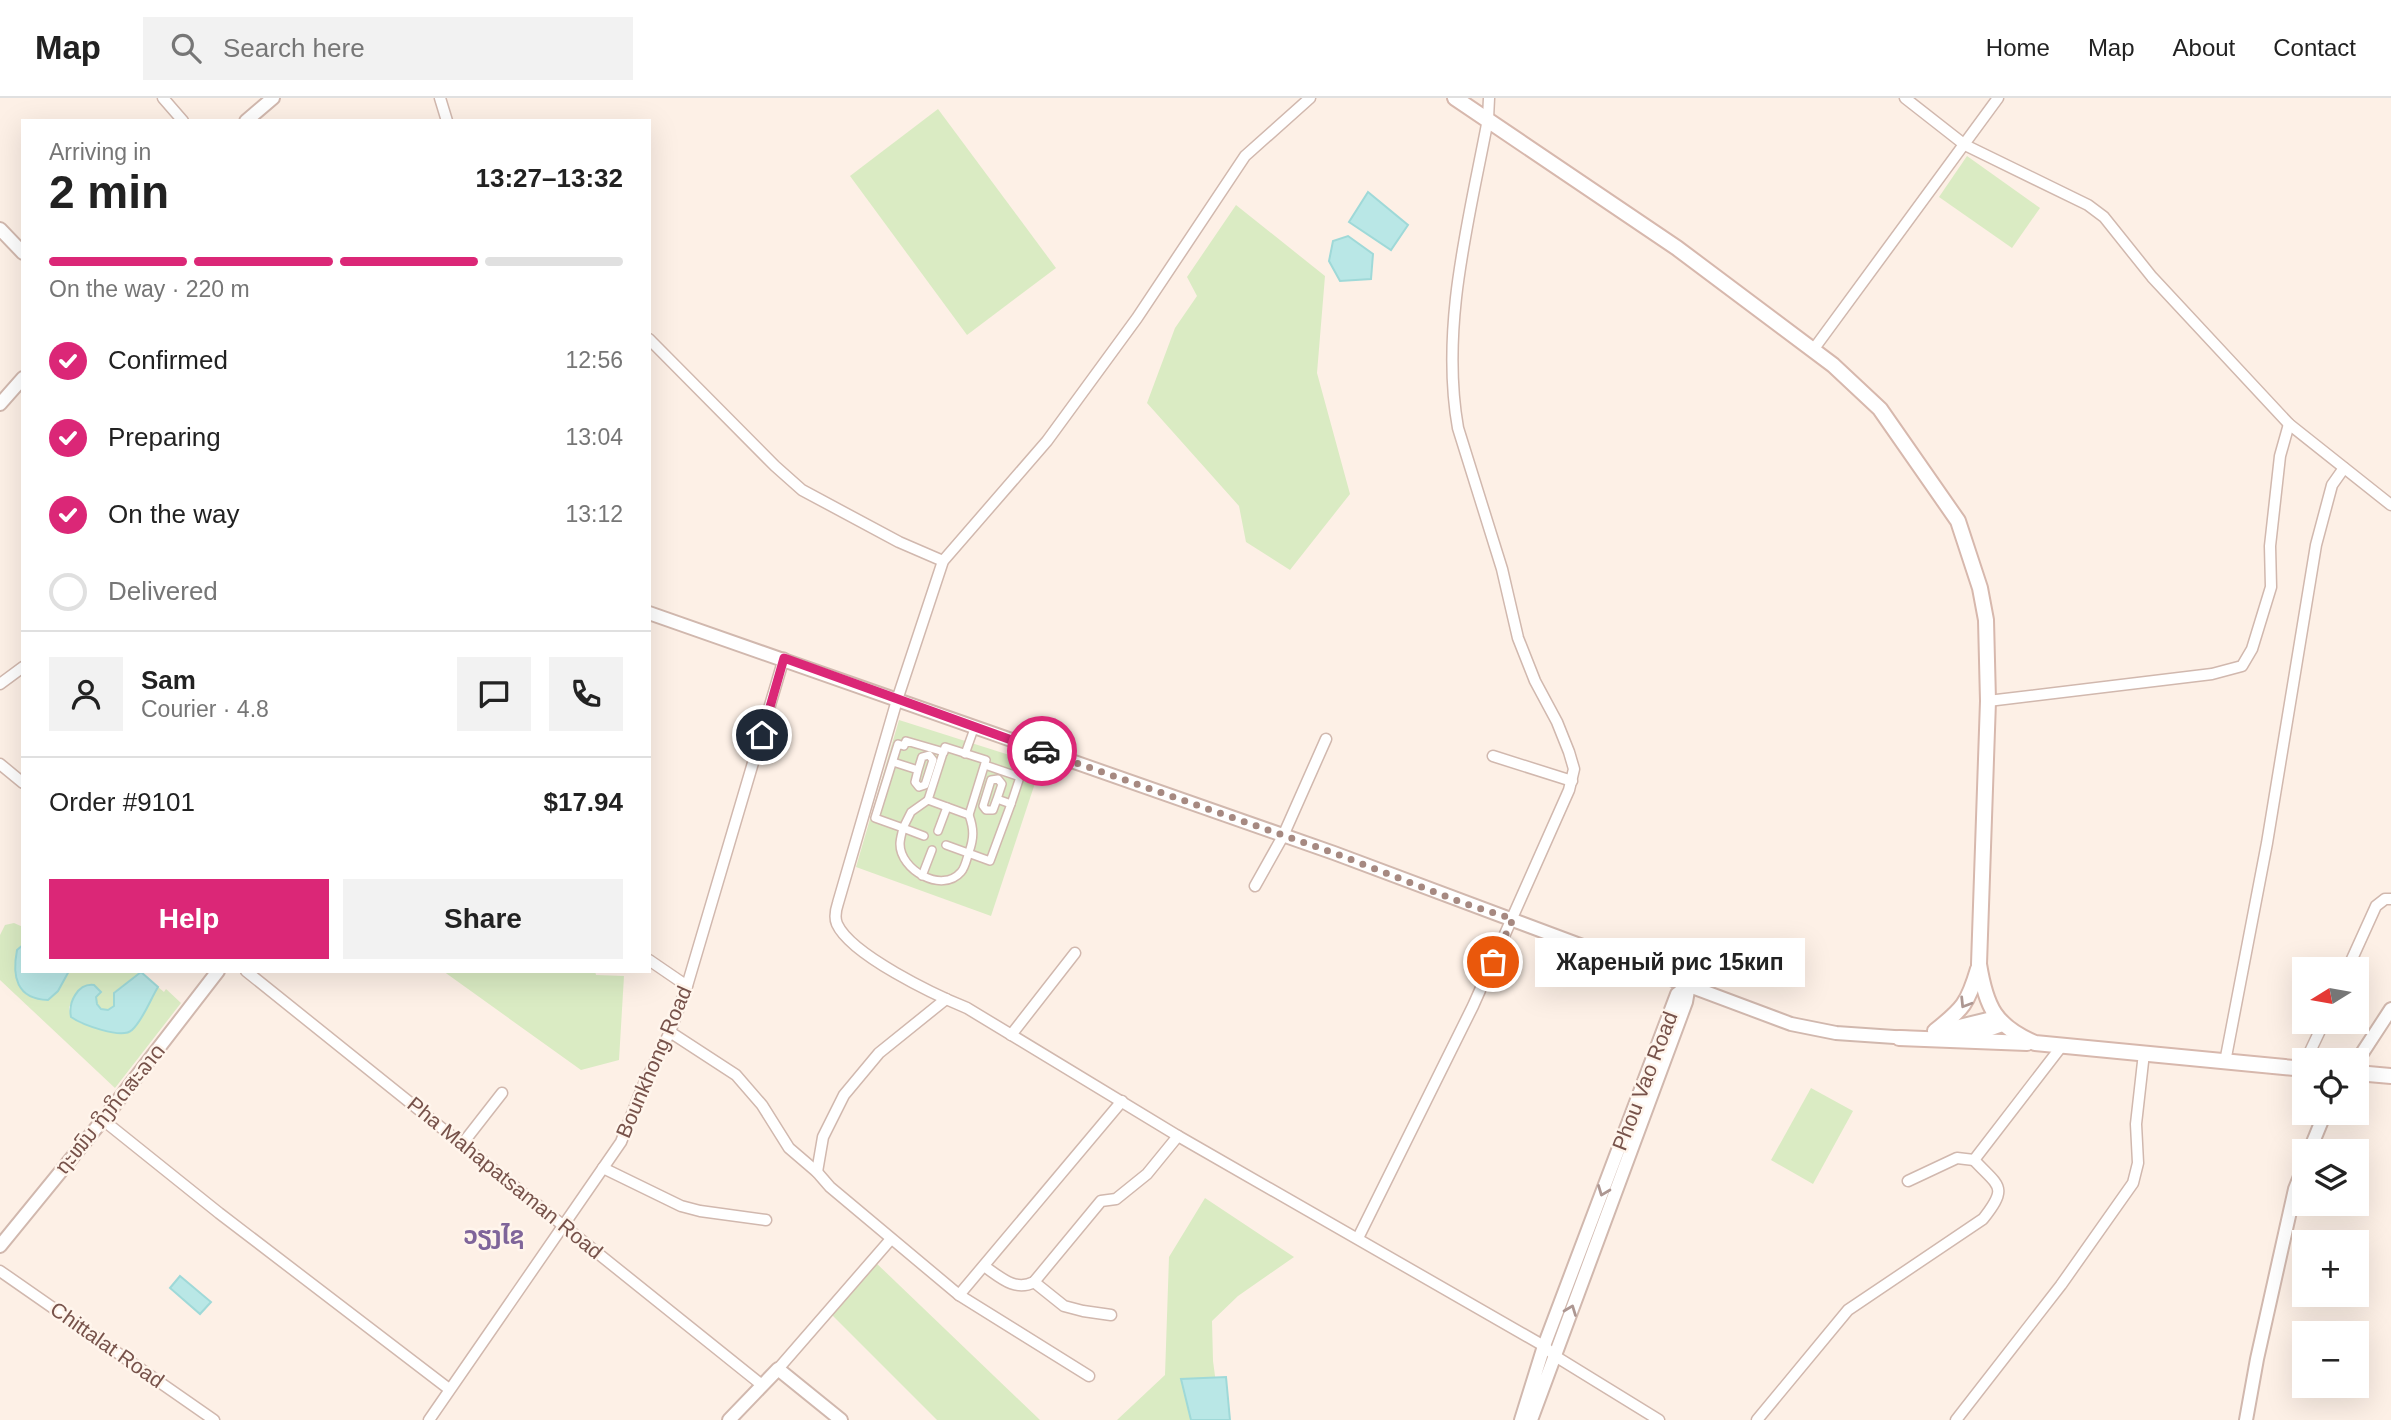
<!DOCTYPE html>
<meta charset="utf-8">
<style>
:root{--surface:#fff;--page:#f2f2f2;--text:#222;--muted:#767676;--line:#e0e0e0;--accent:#db2777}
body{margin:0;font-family:Arial,"Noto Sans Lao",sans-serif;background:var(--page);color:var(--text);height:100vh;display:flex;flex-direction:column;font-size:26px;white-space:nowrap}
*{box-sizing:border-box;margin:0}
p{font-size:23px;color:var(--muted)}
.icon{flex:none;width:38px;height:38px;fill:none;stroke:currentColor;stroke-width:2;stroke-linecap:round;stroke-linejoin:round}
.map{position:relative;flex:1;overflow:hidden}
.side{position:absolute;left:21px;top:21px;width:630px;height:854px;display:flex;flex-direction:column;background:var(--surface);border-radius:0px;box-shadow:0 7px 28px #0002}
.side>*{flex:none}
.needle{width:46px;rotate:259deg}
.controls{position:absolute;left:2292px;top:859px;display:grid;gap:14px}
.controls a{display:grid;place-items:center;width:77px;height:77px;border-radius:0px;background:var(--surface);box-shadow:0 7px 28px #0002;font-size:35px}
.pin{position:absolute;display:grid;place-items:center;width:60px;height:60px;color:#fff;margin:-30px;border:4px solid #fff;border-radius:50%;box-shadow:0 2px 7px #0007}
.courier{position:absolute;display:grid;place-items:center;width:70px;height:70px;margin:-35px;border:5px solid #db2777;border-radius:50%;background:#fff;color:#222;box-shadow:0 2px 9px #0007}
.bubble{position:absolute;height:49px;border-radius:0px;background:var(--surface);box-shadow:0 7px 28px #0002;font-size:23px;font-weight:600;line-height:49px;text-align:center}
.head em{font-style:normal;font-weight:600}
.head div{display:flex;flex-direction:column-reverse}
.head{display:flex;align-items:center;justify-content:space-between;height:119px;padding:0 28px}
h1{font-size:46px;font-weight:600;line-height:52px}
.bar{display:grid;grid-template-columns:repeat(4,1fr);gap:10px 7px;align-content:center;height:84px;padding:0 28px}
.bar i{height:9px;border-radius:5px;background:var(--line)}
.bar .on{background:var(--accent)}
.bar p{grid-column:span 4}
.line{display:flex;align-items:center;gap:18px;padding:0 28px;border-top:2px solid var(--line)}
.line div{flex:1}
.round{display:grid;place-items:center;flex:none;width:74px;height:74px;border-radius:0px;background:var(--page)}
ol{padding:0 28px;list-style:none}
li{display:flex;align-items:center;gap:21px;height:77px}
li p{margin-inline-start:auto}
li .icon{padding:7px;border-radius:50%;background:var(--accent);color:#fff;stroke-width:4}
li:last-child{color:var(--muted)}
li i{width:38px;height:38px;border:4px solid var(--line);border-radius:50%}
.primary-button{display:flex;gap:14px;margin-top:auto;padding:14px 28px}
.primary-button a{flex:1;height:80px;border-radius:0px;background:var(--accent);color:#fff;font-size:28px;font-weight:600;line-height:80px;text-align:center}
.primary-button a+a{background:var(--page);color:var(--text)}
header{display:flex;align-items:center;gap:42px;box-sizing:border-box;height:98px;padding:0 35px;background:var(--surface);border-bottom:2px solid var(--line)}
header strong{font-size:33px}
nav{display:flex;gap:38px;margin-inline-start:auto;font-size:24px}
.search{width:490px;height:63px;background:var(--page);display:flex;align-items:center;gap:18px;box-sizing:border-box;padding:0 24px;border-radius:0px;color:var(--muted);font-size:26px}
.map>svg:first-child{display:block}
.green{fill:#daebc3}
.water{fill:#b9e7e6;stroke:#9fd9d8;stroke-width:2}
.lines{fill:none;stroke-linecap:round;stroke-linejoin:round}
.pedestrian-casing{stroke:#d1b8ae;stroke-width:10}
.minor-casing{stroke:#d1b8ae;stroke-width:13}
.tertiary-casing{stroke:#d1b8ae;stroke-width:16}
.secondary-casing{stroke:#d7b8ad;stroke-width:18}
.pedestrian{stroke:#fff;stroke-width:7}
.minor{stroke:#fff;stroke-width:10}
.tertiary{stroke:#fff;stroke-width:12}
.secondary{stroke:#fff;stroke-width:14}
.oneway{stroke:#ad9792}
.done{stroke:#a68981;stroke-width:7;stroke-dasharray:0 12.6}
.route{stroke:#db2777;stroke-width:9}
.labels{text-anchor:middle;stroke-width:5;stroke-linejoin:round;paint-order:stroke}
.street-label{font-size:21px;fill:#77524a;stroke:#fff5ec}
.quarter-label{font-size:24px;font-weight:bold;fill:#7f659a;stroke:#fff5ec}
</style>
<header>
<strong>Map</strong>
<div class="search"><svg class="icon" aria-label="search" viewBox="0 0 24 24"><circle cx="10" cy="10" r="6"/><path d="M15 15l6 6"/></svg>Search here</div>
<nav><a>Home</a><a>Map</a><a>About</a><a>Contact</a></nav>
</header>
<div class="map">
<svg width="2391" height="1322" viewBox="0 0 2391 1322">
<rect width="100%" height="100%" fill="#fdf0e6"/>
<g class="green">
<polygon points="938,11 1056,170 967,237 850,78"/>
<polygon points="1967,58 2040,110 2012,150 1939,99"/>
<polygon points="1236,107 1325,178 1317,275 1350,396 1290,472 1246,444 1239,408 1147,305 1175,230 1197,198 1187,179"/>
<polygon points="899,622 1041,667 991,818 856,769"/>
<polygon points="14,825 23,829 23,873 141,874 114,894 114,908 108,912 101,911 97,906 96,899 79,891 69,909 70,915 80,925 124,936 132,933 158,889 164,894 166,891 181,905 115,990 0,882 0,837 5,827"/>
<polygon points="443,873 595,873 596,877 624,878 619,962 581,972"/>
<polygon points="1811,990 1853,1013 1813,1086 1771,1062"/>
<polygon points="1205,1100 1294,1159 1238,1198 1212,1223 1213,1263 1221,1322 1117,1322 1165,1277 1169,1159"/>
<polygon points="873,1162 1040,1322 937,1322 828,1213"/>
</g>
<g class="water">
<polygon points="1368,94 1408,127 1391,152 1349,124"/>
<polygon points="1348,138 1373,156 1371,181 1340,183 1329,163 1333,143"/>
<path d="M23,847V873H69L58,893L48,902C16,901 12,878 17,852Z"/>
<path d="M141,874L158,889C150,902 143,922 132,932C122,942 81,926 71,919C68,904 78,885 94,887L101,894L96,899L97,906L101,911L108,912L114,908V895Z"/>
<polygon points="180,1178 211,1204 200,1216 170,1190"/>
<polygon points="1226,1279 1230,1322 1191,1322 1181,1281"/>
</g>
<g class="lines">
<defs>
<g id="pedestrian">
<polyline points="965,656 975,628"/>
<polyline points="893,664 918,672 922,659 929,657 933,662 925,687 919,689 915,684 918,672"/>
<polyline points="985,667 1020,679 1011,706 997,701 993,712 986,712 983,708 991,682 998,681 1002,686 997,701"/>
<polyline points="928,702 945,649 986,662 969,717"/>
<polyline points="938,733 947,709"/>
<path d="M924,738L903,730C902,735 900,741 900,746C900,772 942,796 961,774C965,770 967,760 969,754C974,740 974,731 969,717L928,702L911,714L903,730L875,720L898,646L904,648L906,643L944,654"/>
<polyline points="946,747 990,763 1011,706"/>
<polyline points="922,778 932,752"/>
</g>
<g id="minor">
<polyline points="163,0 183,23"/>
<polyline points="440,0 447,23"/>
<path d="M1310,0L1245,58L1137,220L1047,343L943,463L897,602L838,805C836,811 834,819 837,826C851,857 935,897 967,910L1178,1038L1544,1248L1555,1258L1659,1322"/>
<polyline points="1905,0 1965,47 2088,107 2104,119 2152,179 2289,326 2391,407"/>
<polyline points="649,241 775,368 802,392 899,444 943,463"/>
<polyline points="1813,252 1998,0"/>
<polyline points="0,586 23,569"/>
<polyline points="1988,603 2212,576 2242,568 2252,551 2271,489 2270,448 2280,358 2289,326"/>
<polyline points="1493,658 1572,683"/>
<polyline points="0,666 23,685"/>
<polyline points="1255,788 1283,738 1326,641"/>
<polyline points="649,862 687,888"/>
<polyline points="2347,872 2376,808 2385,801 2391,801"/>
<polyline points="246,873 762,1287"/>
<polyline points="670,934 736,977 762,1007 789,1050 817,1074 830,1089 959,1197 1089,1278"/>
<polyline points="1011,937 1075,855"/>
<polyline points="2306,962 2324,924"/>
<polyline points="2225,964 2267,745 2316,447 2332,387 2344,370"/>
<polyline points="103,1022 219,1115 449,1291"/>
<polyline points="463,1045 502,995"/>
<polyline points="603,1070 681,1108 700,1113 766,1122"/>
<polyline points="817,1074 823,1039 844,997 879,955 946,901"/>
<polyline points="1908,1083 1957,1060 1974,1062 2061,949"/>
<path d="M1358,1140L1473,908L1569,692L1574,671L1569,654L1557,624L1535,583L1518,540L1502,471L1458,330C1440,228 1469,122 1488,21L1489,0"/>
<path d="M984,1168C1000,1179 1015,1194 1034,1184L1101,1103L1116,1101L1147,1076L1178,1038"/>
<polyline points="0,1173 214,1322"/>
<polyline points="1034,1184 1064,1208 1083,1213 1111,1217"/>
<polyline points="959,1197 1122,1003"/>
<polyline points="778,1271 891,1141"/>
<polyline points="429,1322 621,1044 643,988 670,934 687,888 784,560"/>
<path d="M1757,1322L1848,1212L1983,1121C2009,1088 1999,1089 1974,1062"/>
<polyline points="1956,1322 2061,1187 2133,1085 2138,1065 2136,1026 2144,955"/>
</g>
<g id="tertiary">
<polyline points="246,23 273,0"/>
<polyline points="0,131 23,155"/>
<polyline points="0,306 23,280"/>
<polyline points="649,515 1334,755 1791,926 1836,935 1909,940"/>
<polyline points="1947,931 1996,919"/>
<polyline points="1955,937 1988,932 2002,927"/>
<polyline points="2357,963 2391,911"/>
<polyline points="2309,1054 2325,1015"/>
<polyline points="0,1148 110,1013 218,873"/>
<polyline points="729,1322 778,1271 841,1322"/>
<polyline points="1521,1322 1544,1248 1677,896 1689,887 1686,904 1531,1322"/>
<polyline points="2246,1322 2257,1261 2295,1091 2305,1066"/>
</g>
<g id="secondary">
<path d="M1455,0L1677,150L1833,267L1880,311L1958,423L1980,490L1986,522L1988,603L1979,866C1986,909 1995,928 2035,945L2305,971"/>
<path d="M1935,933C1963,911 1968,905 1978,871"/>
<polyline points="1899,940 2027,945"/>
<polyline points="2357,975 2391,978"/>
</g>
</defs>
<use href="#pedestrian" class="pedestrian-casing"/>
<use href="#minor" class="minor-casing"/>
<use href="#tertiary" class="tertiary-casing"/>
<use href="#secondary" class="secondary-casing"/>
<use href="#pedestrian" class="pedestrian"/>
<use href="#minor" class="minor"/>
<use href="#tertiary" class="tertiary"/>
<use href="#secondary" class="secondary"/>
</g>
<defs><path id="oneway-chevron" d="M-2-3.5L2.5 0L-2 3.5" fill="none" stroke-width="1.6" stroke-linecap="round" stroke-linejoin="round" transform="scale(1.75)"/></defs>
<g class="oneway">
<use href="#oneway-chevron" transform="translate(1965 905) rotate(122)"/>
<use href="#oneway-chevron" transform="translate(1603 1093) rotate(111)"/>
<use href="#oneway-chevron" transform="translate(1571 1212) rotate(-69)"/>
</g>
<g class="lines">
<polyline class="done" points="1042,653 1334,755 1463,805 1513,821 1493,864"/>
<polyline class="route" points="762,637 784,560 1042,653"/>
</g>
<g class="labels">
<g class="street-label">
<text transform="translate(654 964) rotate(-67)" y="7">Bounkhong Road</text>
<text transform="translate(1645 983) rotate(-69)" y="7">Phou Vao Road</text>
<text transform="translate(110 1011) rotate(-51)" y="7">ຖະໜົນ ກິງກິດສະລາດ</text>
<text transform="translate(505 1080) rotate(39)" y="7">Pha Mahapatsaman Road</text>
<text transform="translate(107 1247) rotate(35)" y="7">Chittalat Road</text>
</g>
<g class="quarter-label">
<text x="494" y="1146">ວຽງໄຊ</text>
</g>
</g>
</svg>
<div class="controls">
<a><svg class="needle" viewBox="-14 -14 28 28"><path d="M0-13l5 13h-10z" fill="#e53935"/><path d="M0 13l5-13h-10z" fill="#767676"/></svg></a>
<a><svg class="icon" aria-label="locate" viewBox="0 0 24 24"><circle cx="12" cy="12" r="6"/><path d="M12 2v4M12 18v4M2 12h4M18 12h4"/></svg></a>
<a><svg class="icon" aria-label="layers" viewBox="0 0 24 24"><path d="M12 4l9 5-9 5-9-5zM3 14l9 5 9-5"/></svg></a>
<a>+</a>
<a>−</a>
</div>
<div class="pin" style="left:1493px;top:864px;background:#ea580c"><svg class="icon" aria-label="bag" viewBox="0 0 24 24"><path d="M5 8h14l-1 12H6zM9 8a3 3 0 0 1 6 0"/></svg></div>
<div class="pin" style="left:762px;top:637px;background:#1f2937"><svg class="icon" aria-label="home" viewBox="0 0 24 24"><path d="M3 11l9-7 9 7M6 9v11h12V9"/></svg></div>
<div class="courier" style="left:1042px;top:653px"><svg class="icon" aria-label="car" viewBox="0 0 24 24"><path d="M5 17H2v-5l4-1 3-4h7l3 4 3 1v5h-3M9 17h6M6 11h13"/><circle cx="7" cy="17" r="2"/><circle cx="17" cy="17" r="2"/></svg></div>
<div class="bubble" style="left:1535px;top:840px;width:270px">Жареный рис 15кип</div>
<section class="side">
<div class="head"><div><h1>2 min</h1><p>Arriving in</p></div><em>13:27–13:32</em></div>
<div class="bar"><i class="on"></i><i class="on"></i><i class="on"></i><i></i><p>On the way · 220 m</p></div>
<ol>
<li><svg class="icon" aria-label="check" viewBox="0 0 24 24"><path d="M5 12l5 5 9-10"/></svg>Confirmed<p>12:56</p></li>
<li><svg class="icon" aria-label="check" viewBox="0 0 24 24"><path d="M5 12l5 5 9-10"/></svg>Preparing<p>13:04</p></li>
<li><svg class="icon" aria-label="check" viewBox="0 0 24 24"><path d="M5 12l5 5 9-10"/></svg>On the way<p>13:12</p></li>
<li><i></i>Delivered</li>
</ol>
<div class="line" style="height:126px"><a class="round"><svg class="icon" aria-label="person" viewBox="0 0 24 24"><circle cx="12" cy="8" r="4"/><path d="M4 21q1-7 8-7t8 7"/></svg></a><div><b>Sam</b><p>Courier · 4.8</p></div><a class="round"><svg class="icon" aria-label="chat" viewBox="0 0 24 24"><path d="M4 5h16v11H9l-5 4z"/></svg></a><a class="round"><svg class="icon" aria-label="phone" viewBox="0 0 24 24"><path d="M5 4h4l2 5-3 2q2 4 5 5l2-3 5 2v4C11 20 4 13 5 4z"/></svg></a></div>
<div class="line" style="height:91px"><div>Order #9101</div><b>$17.94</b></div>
<div class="primary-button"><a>Help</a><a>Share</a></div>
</section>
</div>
